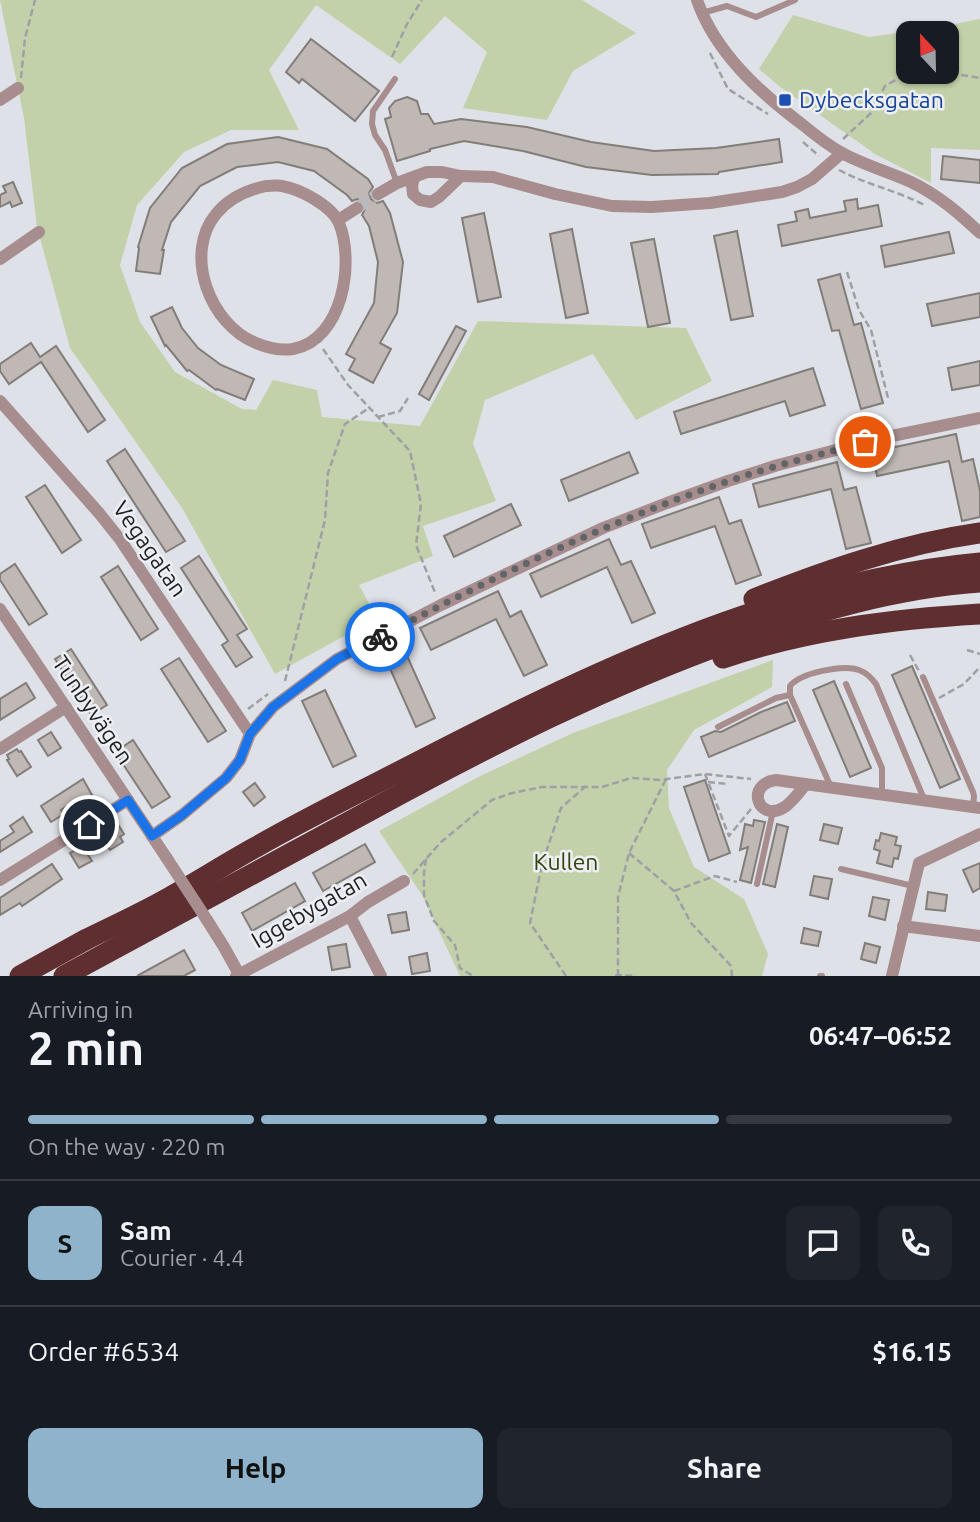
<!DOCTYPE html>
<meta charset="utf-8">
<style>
:root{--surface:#171b24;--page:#20242c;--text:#f1f3f6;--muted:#9ea1a6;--line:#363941;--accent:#8eb3cb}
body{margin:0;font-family:Ubuntu,sans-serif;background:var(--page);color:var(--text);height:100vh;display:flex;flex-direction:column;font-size:26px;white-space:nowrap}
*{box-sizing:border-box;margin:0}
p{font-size:23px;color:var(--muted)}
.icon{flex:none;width:38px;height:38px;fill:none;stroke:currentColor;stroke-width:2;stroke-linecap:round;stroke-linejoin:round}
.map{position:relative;height:976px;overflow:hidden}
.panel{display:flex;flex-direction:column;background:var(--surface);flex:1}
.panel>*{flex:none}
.needle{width:46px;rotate:338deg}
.buttons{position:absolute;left:896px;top:21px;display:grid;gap:14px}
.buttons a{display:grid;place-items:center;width:63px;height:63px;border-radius:14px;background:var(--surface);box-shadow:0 2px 5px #0004;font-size:35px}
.pin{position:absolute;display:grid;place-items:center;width:60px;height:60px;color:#fff;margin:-30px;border:4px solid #fff;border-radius:50%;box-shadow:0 2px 7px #0007}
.courier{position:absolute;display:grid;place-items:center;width:70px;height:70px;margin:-35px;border:5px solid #1a73e8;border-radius:50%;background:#fff;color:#222;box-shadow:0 2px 9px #0007}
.summary em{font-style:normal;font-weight:700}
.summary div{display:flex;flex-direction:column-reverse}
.summary{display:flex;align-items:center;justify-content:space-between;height:119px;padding:0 28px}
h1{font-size:46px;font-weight:700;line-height:52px}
.bar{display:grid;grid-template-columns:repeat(4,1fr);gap:10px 7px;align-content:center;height:84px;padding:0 28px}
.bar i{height:9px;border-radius:5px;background:var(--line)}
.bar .active{background:var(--accent)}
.bar p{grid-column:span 4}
.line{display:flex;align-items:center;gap:18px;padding:0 28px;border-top:2px solid var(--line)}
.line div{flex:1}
.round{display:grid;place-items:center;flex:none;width:74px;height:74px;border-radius:14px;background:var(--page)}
.action{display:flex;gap:14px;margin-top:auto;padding:14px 28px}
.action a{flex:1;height:80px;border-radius:14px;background:var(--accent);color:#111;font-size:28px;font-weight:700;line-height:80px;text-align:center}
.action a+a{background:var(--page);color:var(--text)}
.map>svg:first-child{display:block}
.green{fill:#c2d1a9;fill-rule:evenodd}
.building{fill:#bfb8b5;stroke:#837d7a;stroke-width:2}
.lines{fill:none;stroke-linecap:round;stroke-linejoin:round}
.street-tunnel{stroke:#b9bac0;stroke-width:12;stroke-dasharray:12 6;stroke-linecap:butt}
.path{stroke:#9fa0a6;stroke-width:2.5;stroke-dasharray:7 3.5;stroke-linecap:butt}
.lane{stroke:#a78d8d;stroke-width:6}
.street{stroke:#a78d8d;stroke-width:12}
.highway{stroke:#5f2e31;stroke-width:21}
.street-bridge{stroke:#a78d8d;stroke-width:12}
.done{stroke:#626467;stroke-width:7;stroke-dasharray:0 12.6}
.route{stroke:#1a73e8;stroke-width:9}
.transit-dot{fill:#1a4fb4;stroke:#edeff5;stroke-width:2.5}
.labels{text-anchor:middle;stroke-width:5;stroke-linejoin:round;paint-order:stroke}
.transit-label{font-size:23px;fill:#164399;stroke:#edeff5;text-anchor:start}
.street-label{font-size:23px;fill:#1f2022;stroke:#edeff5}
.park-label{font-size:23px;fill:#34440a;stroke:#edeff5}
</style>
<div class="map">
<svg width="980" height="976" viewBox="0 0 980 976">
<rect width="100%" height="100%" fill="#dfe1e8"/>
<g class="green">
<polygon points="0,0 582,0 636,33 573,71 547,120 463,108 487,52 445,16 400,64 316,5 269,70 299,130 231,130 184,152 137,205 120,265 140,322 175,372 242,409 256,410 273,380 317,390 322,417 420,426 478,321 686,328 712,381 636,420 593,354 485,400 473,444 496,501 423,526 433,556 359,585 377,618 275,674 182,508 70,348 37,227 24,118"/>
<path d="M793,15L869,37L933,28L980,19V150L931,148V183L875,154L779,86L759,69ZM908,33H947V72H908Z"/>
<polygon points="773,660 772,687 694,730 667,770 669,808 694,867 744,899 768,954 762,976 460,976 422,895 379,831 480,776 573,733"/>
</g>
<g class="building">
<polygon points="311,39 379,91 355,121 302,79 299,83 286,72"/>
<polygon points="407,97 417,101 421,114 428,114 434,124 461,119 527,127 591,142 654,151 716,148 779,139 782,162 719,172 718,174 652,175 586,167 523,151 464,141 430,149 430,151 397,161 385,119 391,117 389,108 395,101"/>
<polygon points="278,137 327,149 368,179 373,187 369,193 371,199 377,203 383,201 390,213 403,262 397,313 380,343 391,349 373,383 349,370 355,359 346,354 374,303 378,262 369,226 362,215 366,207 362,201 357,199 352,201 347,195 314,171 278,162 237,167 200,186 171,222 162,250 164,250 160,274 136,271 139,248 138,247 150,208 182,168 227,144"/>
<polygon points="943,156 980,160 980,183 941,179"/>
<polygon points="13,182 22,203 12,207 10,202 0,207 0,195 6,192 3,186"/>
<polygon points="857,199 858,209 878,205 882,226 782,246 778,225 797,221 795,212 808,209 810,218 846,211 844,201"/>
<polygon points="484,213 501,297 478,302 462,218"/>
<polygon points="572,229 588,313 566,318 550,234"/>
<polygon points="737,231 753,316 731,320 714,236"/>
<polygon points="949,232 954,253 885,267 881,246"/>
<polygon points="654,239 670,323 648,327 631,243"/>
<polygon points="840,274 854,325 861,323 883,403 861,409 839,330 832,331 818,280"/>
<polygon points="980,293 980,317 932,326 927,304"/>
<polygon points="172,307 182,328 198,348 221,365 254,379 245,400 217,389 216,390 189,370 187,371 166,345 165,346 151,317"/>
<polygon points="456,326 466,331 429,400 419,394"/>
<polygon points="31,343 40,357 56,346 105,420 88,432 41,362 9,384 0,371 0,364"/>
<polygon points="980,361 980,385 952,390 948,368"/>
<polygon points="813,368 825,405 790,416 785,401 681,434 674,412"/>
<polygon points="956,434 962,462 973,459 980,491 980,517 962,521 949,461 877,476 872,452"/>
<polygon points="125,449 185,541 166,552 107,461"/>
<polygon points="629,452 638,473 569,501 561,480"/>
<polygon points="837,462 844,490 856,487 871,543 846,549 831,489 759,507 753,484"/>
<polygon points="45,485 81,540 62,553 26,497"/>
<polygon points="719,497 729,524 741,520 761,575 736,584 715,526 651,548 642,524"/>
<polygon points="511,504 521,525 454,557 444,536"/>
<polygon points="609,539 621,565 631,561 655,613 632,623 607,567 541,597 530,574"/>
<polygon points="199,556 247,629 237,635 252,657 236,667 222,645 228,641 181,568"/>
<polygon points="15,564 47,614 29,625 0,580 0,574"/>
<polygon points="118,566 158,629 141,640 101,577"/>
<polygon points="498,591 510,617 521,611 547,665 524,676 496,619 431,650 420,628"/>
<polygon points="403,647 435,718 416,727 384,655"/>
<polygon points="71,649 107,705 91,715 55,659"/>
<polygon points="179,658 226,731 208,742 161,669"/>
<polygon points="912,666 960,779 940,788 892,675"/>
<polygon points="834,681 871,768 850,777 813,690"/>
<polygon points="26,683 35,698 0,720 0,699"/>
<polygon points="325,690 356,756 333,767 302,701"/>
<polygon points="787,702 795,721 709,757 701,737 715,731 721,732 761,712"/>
<polygon points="51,732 61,748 48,756 38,740"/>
<polygon points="133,740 170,797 152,808 115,752"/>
<polygon points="17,749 19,752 21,751 31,767 17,776 7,760 9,759 7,755"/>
<polygon points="83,779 92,795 80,802 78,799 61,810 64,814 51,822 41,806"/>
<polygon points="705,780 730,853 709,861 684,787"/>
<polygon points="255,783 265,797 254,806 243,792"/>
<polygon points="23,817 32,832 0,852 0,841 14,832 10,826"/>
<polygon points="754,820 765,822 751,883 740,880 748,847 740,850 745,824 753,826"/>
<polygon points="117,823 124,834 120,837 123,842 110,850 100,834"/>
<polygon points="777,824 788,827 775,887 763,884"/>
<polygon points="824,824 842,828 838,844 820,840"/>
<polygon points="881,833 897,837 895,845 901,846 898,859 894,858 892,867 877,863 880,851 874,849 876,840 879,841"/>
<polygon points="365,844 375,862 323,891 313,873"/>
<polygon points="82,846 92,861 79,868 70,853"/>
<polygon points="980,863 980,888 973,892 963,870"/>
<polygon points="52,864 62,879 22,906 20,903 0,915 0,898"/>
<polygon points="814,876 832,879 828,899 810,895"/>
<polygon points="295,883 305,901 252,931 242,913"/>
<polygon points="928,892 947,895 945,911 926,909"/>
<polygon points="873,897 889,900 885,920 869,916"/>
<polygon points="406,912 409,930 392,933 388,915"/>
<polygon points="804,928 821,932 818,946 801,943"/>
<polygon points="865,943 880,947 876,963 861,959"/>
<polygon points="346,944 350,967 332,970 328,947"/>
<polygon points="184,950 195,970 184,976 137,976"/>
<polygon points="427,953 430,971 412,974 409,957"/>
</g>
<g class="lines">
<polyline class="street-tunnel" points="357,208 378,194"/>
<g class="path">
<polyline points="710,53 728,89 768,114"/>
<polyline points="392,57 407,24 422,0"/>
<polyline points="21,78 25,38 35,0"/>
<polyline points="843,139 871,113 885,86 899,78 962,75 980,78"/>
<polyline points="803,142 819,156"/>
<path d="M839,170C867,185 899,191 926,206"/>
<polyline points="847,272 859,310 871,330 888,398"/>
<polyline points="323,349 348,385 410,451 421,504 416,545 436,595"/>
<polyline points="378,417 400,411 408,398"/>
<polyline points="967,650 980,654"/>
<polyline points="910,655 919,671"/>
<polyline points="285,681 325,520 328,473 345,424 369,408"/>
<polyline points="939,698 964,684 980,667"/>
<polyline points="248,709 268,694"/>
<polyline points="705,774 729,836 751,809"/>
<polyline points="708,782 729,784"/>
<polyline points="629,853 674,891 691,923 731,966 732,976"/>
<polyline points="426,859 424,873 424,895 434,921 455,945 460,968 473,976"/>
<polyline points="413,874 440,843 492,800 512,793 542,787 602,787 631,778 659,780 705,774 751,779"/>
<polyline points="674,891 715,876 737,882"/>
<polyline points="566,976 530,923 542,864 561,808 586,786"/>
<polyline points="615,976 618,975 636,976"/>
<polyline points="618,976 618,897 629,853 666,779"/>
</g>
<g class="lane">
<polyline points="702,13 727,6 756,17 795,0"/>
<polyline points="395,79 373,111 372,124 375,135 385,150 397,183"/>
<polyline points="923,677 973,792 974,796 973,807"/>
<polyline points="846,684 882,768 882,794"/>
<polyline points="718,727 776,698 790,695"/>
<path d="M831,787L790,695V686C800,673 843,664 859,670C867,673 871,677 876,684L924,799"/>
<polyline points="841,869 913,886"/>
<polyline points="757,884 773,811"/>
<polyline points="820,976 822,976"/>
</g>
<g class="street">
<path d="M697,0C715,52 759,92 803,125C815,135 828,145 842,153C864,165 889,172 911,182C938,195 959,213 980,233"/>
<polyline points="0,100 18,88"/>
<polyline points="414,178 412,185 413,194 420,200 431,202 439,197 461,176"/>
<path d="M266,186C271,186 277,185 282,186C300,189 332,206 339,223C355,262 343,340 293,349C280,351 268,348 256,343C210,325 183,254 216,214C229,198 247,190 266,186Z"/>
<polyline points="378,194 397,183 427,172 442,172 461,176 493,177 555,194 612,206 652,207 710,203 782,192 797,187 812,179 842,153"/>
<polyline points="338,220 357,208"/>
<polyline points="0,259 39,232"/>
<polyline points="0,401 99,513 119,538 250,734"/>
<polyline points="0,609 166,857"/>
<polyline points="0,749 66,707"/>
<path d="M806,784C799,792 792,803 783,808C758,822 745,784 776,780L980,808"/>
<polyline points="152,836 182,815 226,778 240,760 250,734 273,707 337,659 441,605 603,528 667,503 728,481 778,465 882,438 980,418"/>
<polyline points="0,880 128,800"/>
<polyline points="350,916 381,976"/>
<polyline points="207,920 224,947 240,976"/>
<polyline points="903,926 980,936"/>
<polyline points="236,976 350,916 368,902 404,881"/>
<polyline points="892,976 919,863 980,834"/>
</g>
<g class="highway">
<path d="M754,599C827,570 902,544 980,533"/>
<path d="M723,658C806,630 893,619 980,614"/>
<path d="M20,976C42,964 63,952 85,940C113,926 142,913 170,897C199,881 227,863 256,847C305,819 356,794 406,768C586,675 775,582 980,563"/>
<path d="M64,976C166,920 269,866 371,810C488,746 608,685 734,640C813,612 896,588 980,582"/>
</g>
<polyline class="street-bridge" points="166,857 207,920"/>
</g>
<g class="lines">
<path class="done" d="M380,637C492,578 606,522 726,482C772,466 819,455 865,442"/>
<polyline class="route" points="89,825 128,800 152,836 182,815 226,778 240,760 250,734 273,707 337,659 380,637"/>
</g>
<rect class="transit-dot" x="778" y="93" width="14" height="14" rx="3.5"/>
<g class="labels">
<g class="transit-label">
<text x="799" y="108">Dybecksgatan</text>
</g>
<g class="street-label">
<text transform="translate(150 549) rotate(55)" y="8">Vegagatan</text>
<text transform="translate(93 710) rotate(56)" y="8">Tunbyvägen</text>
<text transform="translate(309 910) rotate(-30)" y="8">Iggebygatan</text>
</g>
<g class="park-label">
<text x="566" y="870">Kullen</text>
</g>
</g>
</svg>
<div class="buttons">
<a><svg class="needle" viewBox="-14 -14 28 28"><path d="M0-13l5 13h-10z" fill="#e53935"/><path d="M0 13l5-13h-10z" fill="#9ea1a6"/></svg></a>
</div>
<div class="pin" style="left:865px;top:442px;background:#ea580c"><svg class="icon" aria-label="bag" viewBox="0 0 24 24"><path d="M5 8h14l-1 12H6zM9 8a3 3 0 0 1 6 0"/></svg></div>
<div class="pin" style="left:89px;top:825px;background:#1f2937"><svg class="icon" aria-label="home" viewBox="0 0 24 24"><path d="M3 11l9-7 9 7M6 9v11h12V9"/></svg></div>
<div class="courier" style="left:380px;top:637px"><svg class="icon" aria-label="bike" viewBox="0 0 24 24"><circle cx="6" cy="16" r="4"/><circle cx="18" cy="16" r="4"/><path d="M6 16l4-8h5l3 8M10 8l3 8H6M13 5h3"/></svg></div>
</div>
<section class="panel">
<div class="summary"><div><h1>2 min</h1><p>Arriving in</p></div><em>06:47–06:52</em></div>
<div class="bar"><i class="active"></i><i class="active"></i><i class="active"></i><i></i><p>On the way · 220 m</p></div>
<div class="line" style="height:126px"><b class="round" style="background:var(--accent);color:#111">S</b><div><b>Sam</b><p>Courier · 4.4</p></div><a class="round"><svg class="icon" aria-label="chat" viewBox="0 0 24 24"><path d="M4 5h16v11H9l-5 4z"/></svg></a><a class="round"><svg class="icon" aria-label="phone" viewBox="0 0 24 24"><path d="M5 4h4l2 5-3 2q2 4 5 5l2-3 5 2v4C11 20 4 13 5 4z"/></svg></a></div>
<div class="line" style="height:91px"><div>Order #6534</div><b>$16.15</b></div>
<div class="action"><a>Help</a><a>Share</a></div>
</section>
